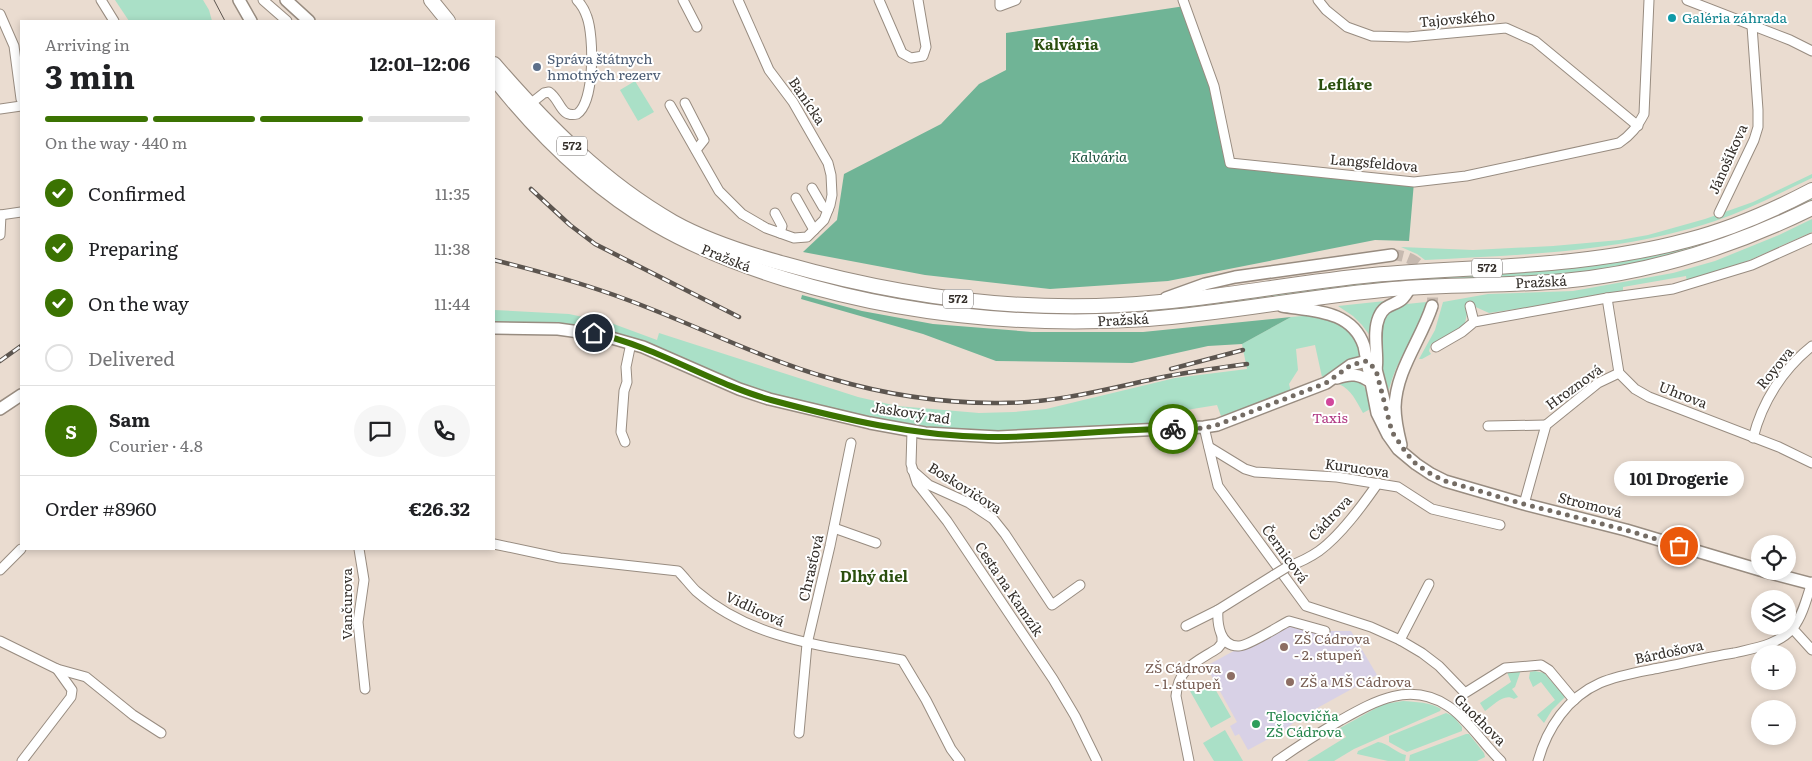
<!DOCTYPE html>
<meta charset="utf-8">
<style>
:root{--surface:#fff;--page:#f6f6f6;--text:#202124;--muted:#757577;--line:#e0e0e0;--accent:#3b7302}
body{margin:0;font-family:Literata,serif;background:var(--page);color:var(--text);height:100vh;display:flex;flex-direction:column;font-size:19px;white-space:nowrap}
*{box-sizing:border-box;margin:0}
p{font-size:16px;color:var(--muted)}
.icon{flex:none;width:28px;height:28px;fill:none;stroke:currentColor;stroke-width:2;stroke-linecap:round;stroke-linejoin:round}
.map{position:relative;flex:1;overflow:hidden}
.panel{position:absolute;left:20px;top:20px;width:475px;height:530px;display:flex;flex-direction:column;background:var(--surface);border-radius:0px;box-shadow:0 2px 8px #0003}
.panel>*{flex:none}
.tools{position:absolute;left:1751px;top:535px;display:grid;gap:10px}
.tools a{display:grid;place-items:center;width:45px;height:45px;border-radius:50%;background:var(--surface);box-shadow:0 2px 8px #0003;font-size:25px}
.pin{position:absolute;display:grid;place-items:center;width:42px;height:42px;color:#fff;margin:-21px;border:2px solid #fff;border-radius:50%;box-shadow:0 1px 5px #0007}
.courier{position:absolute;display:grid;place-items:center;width:50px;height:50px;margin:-25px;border:4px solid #3b7302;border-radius:50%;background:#fff;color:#222;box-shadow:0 1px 6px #0007}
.bubble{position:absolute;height:35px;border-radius:18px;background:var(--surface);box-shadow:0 2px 8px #0003;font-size:16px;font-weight:700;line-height:35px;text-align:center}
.overview em{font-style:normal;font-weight:700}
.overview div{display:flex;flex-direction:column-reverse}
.overview{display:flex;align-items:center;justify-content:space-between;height:85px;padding:0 25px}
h1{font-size:32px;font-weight:700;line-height:38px}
.bar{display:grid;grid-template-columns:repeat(4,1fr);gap:8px 5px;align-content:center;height:60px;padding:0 25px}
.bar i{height:6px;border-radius:4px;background:var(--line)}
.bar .active{background:var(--accent)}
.bar p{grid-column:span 4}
.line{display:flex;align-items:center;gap:12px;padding:0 25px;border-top:1px solid var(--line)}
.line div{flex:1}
.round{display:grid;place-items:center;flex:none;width:52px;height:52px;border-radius:26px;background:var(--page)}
ol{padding:0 25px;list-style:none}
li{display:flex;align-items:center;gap:15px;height:55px}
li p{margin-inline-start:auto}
li .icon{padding:5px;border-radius:50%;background:var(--accent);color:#fff;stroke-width:4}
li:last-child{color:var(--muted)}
li i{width:28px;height:28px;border:2px solid var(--line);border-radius:50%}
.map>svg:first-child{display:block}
.education{fill:#d8d1e6}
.green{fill:#aae0c7}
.forest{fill:#70b496}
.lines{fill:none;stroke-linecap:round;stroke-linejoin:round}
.tertiary-tunnel{stroke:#c6b9af;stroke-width:11;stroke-dasharray:11 5.5;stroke-linecap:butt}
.minor-casing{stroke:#988c80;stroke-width:11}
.tertiary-casing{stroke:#988c80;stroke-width:14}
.primary-casing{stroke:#988c80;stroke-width:16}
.minor{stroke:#fff;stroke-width:9}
.tertiary{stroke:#fff;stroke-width:11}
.primary{stroke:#fff;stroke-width:14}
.tram{stroke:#5c554f;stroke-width:1}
.rail-casing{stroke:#5c554f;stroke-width:4.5}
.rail{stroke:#fff;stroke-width:2.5;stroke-dasharray:8;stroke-linecap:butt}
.minor-bridge-casing{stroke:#988c80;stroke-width:11;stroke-linecap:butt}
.minor-bridge{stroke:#fff;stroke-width:9}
.done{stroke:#746c64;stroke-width:5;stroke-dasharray:0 9}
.route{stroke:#3b7302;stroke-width:6}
.culture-dot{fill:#0f9aa8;stroke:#fff;stroke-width:2}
.service-dot{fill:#5c6f8a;stroke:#fff;stroke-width:2}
.hotel-dot{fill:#d1479c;stroke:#fff;stroke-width:2}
.education-dot{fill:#8d6e63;stroke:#fff;stroke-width:2}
.leisure-dot{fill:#2e9e5b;stroke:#fff;stroke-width:2}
.labels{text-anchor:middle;stroke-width:4;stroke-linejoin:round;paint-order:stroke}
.shield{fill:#fff;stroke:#716d6a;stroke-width:1}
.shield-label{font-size:12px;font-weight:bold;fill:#342f2a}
.culture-label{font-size:14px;fill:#0d838f;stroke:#fff;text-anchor:start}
.street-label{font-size:14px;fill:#342f2a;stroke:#fff}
.service-label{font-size:14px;fill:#4e5e75;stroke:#fff;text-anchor:start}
.park-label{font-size:14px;font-style:italic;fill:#19503b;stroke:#fff}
.hotel-label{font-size:14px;fill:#b23c85;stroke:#fff}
.education-label{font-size:14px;fill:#785e54;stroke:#fff;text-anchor:start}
.leisure-label{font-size:14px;fill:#27864d;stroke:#fff;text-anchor:start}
.neighbourhood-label{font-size:15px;font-weight:bold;fill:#2b4f0f;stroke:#fff}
</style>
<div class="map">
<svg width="1812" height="761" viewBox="0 0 1812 761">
<rect width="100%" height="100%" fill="#eadcd0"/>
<polygon class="education" points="1289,621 1325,631 1351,631 1377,675 1301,717 1283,731 1248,750 1239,734 1235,736 1230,726 1237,722 1206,666"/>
<g class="green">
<polygon points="115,0 203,0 209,10 212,21 129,21"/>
<polygon points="635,81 654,112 638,121 620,90"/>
<path d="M1812,174V178C1780,193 1748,210 1715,221C1621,252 1523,255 1425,260L1417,254L1401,247L1473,250L1553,246L1620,240L1648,235L1705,219L1753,202Z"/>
<path d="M1812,196V200C1774,219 1736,238 1695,250C1661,260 1627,266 1592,272L1160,312L1099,315H1036L990,312L880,297L814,281L752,262L990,308L1371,281L1618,261Z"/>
<polygon points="1812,219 1812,232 1750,260 1687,282 1686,276 1623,287 1623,293 1489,313 1469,304 1464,328 1431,344 1429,351 1431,354 1422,359 1419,359 1435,330 1443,302 1488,294 1573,291 1673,273 1715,261 1779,235"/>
<polygon points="1385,301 1386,302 1371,337 1362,325 1353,316 1338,306"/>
<path d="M1426,302C1425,324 1409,341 1400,360C1394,372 1390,384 1387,397L1379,348V333L1384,315L1397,305Z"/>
<path d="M494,310L569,314L611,323L657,340L659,333L858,397L897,406L979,413L1014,412L1046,409L1175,378L1247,369L1242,344L1291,317L1315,315L1339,320L1356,337L1361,354L1359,357L1322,377L1315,345L1296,349L1298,370L1289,384L1291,392L1221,416L1217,405L1174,412V423C1112,426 1050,430 988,430C919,430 847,414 780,396C734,384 694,360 650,344C597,324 550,320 494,323Z"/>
<path d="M1347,380C1365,379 1369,393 1372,408L1363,413C1356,401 1352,390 1339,384Z"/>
<path d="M1521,670L1515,687L1512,689L1518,697L1514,699C1504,693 1494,705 1485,711L1480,703L1511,682L1507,672Z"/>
<polygon points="1535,671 1544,673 1565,697 1552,710 1544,723 1537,715 1555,700 1541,682 1533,687 1529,678 1530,672"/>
<polygon points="1210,680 1231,717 1211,728 1190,691"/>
<path d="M1403,701C1415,702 1431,702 1441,709L1440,711L1354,749L1334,761H1307L1346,737L1340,728L1378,707L1384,704Z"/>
<polygon points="1446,713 1453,716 1462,727 1462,731 1407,752 1389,742 1389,736"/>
<polygon points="1225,730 1243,761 1214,761 1203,743"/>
<polygon points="1466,734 1469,734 1484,753 1485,757 1477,761 1409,761 1410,755"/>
<path d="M1378,742C1388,743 1396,753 1406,755L1405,761H1388L1357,754L1358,751Z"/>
</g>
<g class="forest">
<polygon points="1185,6 1214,86 1230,163 1414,182 1409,241 1375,240 1168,281 1050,289 925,275 803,252 837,220 844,174 941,124 979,84 1006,70 1006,33"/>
<polygon points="802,295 862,311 933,324 1032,332 1143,332 1291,317 1242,344 1208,346 1132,363 996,361 923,334 801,299"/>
</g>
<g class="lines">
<path class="tertiary-tunnel" d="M1392,255C1421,255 1436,279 1432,306"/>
<defs>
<g id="minor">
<polyline points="101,0 114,21"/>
<polyline points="263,0 287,21"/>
<polyline points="683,0 697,27"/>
<polyline points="879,0 902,53 911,58 923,56 926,47 918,0"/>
<polyline points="1000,0 1000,6 1016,0"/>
<path d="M1183,0L1214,86L1230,163L1414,182L1466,176L1619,143C1631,135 1637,127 1644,114L1649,0"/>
<polyline points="1318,0 1326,10 1347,27 1372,36 1408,37 1506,28 1535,41 1638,126"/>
<polyline points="1687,0 1790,40 1812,51"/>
<polyline points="0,14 14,46 21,99"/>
<polyline points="685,103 704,140 696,150"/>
<path d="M530,104L544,93L549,92C561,100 560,118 577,114C595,102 594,36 587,17C585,11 582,5 577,0"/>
<polyline points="670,105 719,191 742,214 766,228 794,238 807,237 824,220 830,205 832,195 831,175 828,163 793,102 769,70 738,0"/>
<polyline points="0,109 21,106"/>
<polyline points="812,188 823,207 828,210"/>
<polyline points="796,198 814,230"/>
<polyline points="775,213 782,226 780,233"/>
<polyline points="1719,213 1754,140 1758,127 1758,110 1752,26"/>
<polyline points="0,215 21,212"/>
<polyline points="0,235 1,215"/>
<polyline points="1607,298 1619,373 1635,389 1649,397 1779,447 1812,463"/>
<polyline points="1470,306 1474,322"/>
<polyline points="1436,347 1462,332 1474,322 1607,298 1673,289 1752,265 1812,238"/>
<polyline points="1488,426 1546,425"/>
<polyline points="1204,427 1218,486 1306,606 1371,627 1400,640 1422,653 1439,666 1465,693 1505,668 1541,665 1549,670 1574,700"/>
<polyline points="912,431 911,464 917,483 947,521 1053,679 1075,716 1097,761"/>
<path d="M1753,438C1762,402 1783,369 1812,346"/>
<polyline points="625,442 621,432 624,391 627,382 626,367 631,343"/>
<polyline points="1209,447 1245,469 1255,472 1337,477 1398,487 1432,509 1500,525"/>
<polyline points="912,470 929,485 969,503 993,519 1005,534 1052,605 1080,585"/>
<polyline points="1524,504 1546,425 1598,383 1619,373"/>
<polyline points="834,528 876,543"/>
<path d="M494,544L560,558L678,571C684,577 690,585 696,591C755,642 829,646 902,660L926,700L951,749L960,761"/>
<polyline points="359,549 364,580 358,622 365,689"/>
<path d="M1287,567C1298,563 1309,558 1319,551C1341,535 1362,506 1378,483"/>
<polyline points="0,570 21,549"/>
<polyline points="1218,610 1274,575"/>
<path d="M1186,626L1218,610C1217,624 1220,647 1239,646C1248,646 1279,626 1289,621L1325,631"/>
<polyline points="1792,628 1812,650"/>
<polyline points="1400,640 1429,584"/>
<polyline points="0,641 57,669 86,677 133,715 161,733"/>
<polyline points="799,733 807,644 830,546 851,443"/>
<polyline points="22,761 71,697 72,690 57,669"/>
<path d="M1189,761L1176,696C1178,667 1197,662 1218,648L1222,643V637"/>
<path d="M1277,761C1298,746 1319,733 1341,720C1375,701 1410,681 1448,706C1467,718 1484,745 1501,761"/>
<path d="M1538,761C1547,728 1568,697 1600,683C1618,675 1639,672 1659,668C1684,663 1709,657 1734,653C1755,648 1778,645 1793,628C1803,615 1807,597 1812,582"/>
</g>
<g id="tertiary">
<polyline points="239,0 251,21"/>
<polyline points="286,0 309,21"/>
<polyline points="1166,298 1205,284 1235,277 1392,255"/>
<path d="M1282,306C1313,311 1352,310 1364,346L1377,413L1388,435L1398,449L1416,464L1431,474L1445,481L1524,504L1626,530L1760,570"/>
<polyline points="494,328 558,329 601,335 643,347 739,389 769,399 870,423 925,433 998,437 1204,427 1217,425 1326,383 1351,365 1367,361"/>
<polyline points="1376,369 1392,431"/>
<path d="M1374,376C1381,361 1371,336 1379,317C1385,303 1395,306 1403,298C1406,295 1408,291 1410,288"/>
<path d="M1337,378C1351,373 1359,374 1371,382"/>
<polyline points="0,409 21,395"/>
<path d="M1401,445C1398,433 1395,420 1395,407C1396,370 1421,340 1432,306"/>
<polyline points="1763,571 1812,584"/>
</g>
<g id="primary">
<polyline points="431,0 448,21"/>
<path d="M494,64C546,124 603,182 673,222C707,241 748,254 785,264C894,295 1007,311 1120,305C1205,301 1288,283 1373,275C1478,266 1585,268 1688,240C1731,229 1772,211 1812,190"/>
<path d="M494,78C539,135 592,187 655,224C696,248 740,265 785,279C902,315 1026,327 1148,319C1230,313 1311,296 1393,289C1450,284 1506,286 1563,281C1650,273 1733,247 1812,208"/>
</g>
</defs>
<use href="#minor" class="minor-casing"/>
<use href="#tertiary" class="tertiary-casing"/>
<use href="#primary" class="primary-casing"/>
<use href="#minor" class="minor"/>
<use href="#tertiary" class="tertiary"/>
<use href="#primary" class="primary"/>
<polyline class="tram" points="214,0 225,21"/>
<defs>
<g id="rail">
<polyline points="531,189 570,225 595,244 739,317"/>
<path d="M494,260C538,271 582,283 625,299C694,324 759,358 829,378C883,394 939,403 995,403C1051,404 1104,390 1158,378C1187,372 1217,368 1247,364"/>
<polyline points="0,361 21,346"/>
<polyline points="1171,369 1243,350"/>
</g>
</defs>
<use href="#rail" class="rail-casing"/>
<use href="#rail" class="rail"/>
<defs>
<polyline id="minor-bridge" points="1274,575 1287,567"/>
</defs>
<use href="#minor-bridge" class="minor-bridge-casing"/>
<use href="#minor-bridge" class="minor-bridge"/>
</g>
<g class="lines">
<polyline class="done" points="1173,429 1204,428 1217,425 1326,383 1351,365 1367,361 1376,370 1392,432 1407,454 1416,464 1431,474 1445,481 1524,504 1626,530 1679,546"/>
<path class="route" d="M594,333C658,347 710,383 771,400C842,419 915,436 988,437C1049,438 1111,429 1173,429"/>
</g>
<circle class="culture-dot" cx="1672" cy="18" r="5"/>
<circle class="service-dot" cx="537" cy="67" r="5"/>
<circle class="hotel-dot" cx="1330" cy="402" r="5"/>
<g class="education-dot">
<circle cx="1284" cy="647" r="5"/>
<circle cx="1231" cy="676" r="5"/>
<circle cx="1290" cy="682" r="5"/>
</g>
<circle class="leisure-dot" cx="1256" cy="724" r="5"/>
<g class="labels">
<g class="shield">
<rect x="557" y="136.5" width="30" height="19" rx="4"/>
<rect x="1472" y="258.5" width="30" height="19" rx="4"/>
<rect x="943" y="289.5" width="30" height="19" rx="4"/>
</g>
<g class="shield-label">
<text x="572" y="150">572</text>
<text x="1487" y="272">572</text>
<text x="958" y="303">572</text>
</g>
<g class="culture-label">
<text x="1682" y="23">Galéria záhrada</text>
</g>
<g class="street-label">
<text transform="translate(1457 19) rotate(-5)" y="5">Tajovského</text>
<text transform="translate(807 101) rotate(56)" y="5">Banícka</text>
<text transform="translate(1728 159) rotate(-66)" y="5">Jánošíkova</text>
<text transform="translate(1374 163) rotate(5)" y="5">Langsfeldova</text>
<text transform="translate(726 258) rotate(22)" y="5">Pražská</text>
<text transform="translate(1541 282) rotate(-3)" y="5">Pražská</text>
<text transform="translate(1123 320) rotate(-3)" y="5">Pražská</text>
<text transform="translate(1775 368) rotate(-51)" y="5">Royova</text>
<text transform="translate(1574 387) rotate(-36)" y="5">Hroznová</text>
<text transform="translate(1683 395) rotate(21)" y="5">Uhrova</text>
<text transform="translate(911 413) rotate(9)" y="5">Jaskový rad</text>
<text transform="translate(1357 468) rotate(8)" y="5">Kurucova</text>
<text transform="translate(965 488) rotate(32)" y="5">Boskovičova</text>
<text transform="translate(1590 505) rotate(14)" y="5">Stromová</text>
<text transform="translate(1330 518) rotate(-47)" y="5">Cádrova</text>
<text transform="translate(1285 554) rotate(54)" y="5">Černicová</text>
<text transform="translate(811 568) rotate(-77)" y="5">Chrasťová</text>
<text transform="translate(1009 589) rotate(56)" y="5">Cesta na Kamzík</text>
<text transform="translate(347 604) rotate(-90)" y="5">Vančurova</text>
<text transform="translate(755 609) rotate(25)" y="5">Vidlicová</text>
<text transform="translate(1669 652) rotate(-12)" y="5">Bárdošova</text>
<text transform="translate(1480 720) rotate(45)" y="5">Guothova</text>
</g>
<g class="service-label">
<text x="547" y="64">Správa štátnych<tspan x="547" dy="16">hmotných rezerv</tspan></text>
</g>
<g class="park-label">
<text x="1099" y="162">Kalvária</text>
</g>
<g class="hotel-label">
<text x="1330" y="423">Taxis</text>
</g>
<g class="education-label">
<text x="1294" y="644">ZŠ Cádrova<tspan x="1294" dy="16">- 2. stupeň</tspan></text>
<text x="1221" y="673" text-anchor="end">ZŠ Cádrova<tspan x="1221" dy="16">- 1. stupeň</tspan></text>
<text x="1300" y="687">ZŠ a MŠ Cádrova</text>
</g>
<g class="leisure-label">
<text x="1266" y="721">Telocvičňa<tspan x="1266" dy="16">ZŠ Cádrova</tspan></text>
</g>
<g class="neighbourhood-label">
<text x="1066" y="50">Kalvária</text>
<text x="1345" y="90">Lefláre</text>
<text x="874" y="582">Dlhý diel</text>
</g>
</g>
</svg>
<div class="tools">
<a><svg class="icon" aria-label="locate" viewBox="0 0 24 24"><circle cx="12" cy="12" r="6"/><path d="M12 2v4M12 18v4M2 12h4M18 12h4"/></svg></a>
<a><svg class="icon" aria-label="layers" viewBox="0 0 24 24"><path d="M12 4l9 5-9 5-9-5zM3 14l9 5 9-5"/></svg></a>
<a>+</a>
<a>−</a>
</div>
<div class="pin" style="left:1679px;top:546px;background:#ea580c"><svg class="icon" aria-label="bag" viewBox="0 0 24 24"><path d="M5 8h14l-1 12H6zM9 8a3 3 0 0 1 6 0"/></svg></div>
<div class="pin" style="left:594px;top:333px;background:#1f2937"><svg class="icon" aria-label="home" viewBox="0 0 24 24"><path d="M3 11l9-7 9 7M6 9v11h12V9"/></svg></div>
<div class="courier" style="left:1173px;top:429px"><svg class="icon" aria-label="bike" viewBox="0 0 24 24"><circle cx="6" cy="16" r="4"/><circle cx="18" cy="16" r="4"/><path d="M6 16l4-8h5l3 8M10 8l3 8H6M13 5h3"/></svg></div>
<div class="bubble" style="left:1614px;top:461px;width:130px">101 Drogerie</div>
<section class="panel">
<div class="overview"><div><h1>3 min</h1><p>Arriving in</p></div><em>12:01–12:06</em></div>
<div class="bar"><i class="active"></i><i class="active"></i><i class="active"></i><i></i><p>On the way · 440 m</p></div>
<ol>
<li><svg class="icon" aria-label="check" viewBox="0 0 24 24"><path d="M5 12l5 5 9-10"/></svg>Confirmed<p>11:35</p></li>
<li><svg class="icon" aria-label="check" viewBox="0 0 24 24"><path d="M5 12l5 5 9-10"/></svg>Preparing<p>11:38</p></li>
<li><svg class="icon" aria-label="check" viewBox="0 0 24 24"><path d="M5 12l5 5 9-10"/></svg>On the way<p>11:44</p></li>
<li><i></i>Delivered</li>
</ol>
<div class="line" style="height:90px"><b class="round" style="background:var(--accent);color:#fff">S</b><div><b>Sam</b><p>Courier · 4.8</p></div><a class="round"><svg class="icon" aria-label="chat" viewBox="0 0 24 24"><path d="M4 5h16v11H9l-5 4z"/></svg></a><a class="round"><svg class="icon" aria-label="phone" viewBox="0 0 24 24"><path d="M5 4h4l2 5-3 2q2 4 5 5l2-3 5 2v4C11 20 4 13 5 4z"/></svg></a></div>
<div class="line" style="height:65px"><div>Order #8960</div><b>€26.32</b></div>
</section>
</div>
